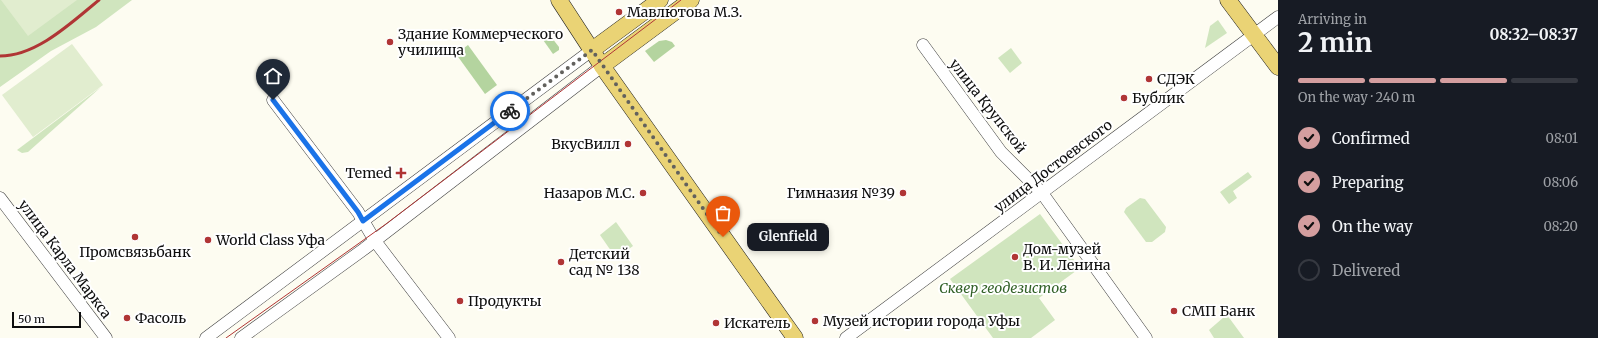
<!DOCTYPE html>
<meta charset="utf-8">
<style>
:root{--surface:#171b24;--page:#20242c;--text:#f1f3f6;--muted:#9ea1a6;--line:#363941;--accent:#d49e9f}
body{margin:0;font-family:Merriweather,serif;background:var(--page);color:var(--text);height:100vh;display:flex;flex-direction:column;font-size:15px;white-space:nowrap}
*{box-sizing:border-box;margin:0}
p{font-size:13px;color:var(--muted)}
.icon{flex:none;width:22px;height:22px;fill:none;stroke:currentColor;stroke-width:2;stroke-linecap:round;stroke-linejoin:round}
.map{position:relative;flex:1;overflow:hidden}
.panel{display:flex;flex-direction:column;background:var(--surface);width:320px}
.panel>*{flex:none}
.scale{position:absolute;left:12px;bottom:10px;width:69px;box-sizing:border-box;padding-left:4px;border:2px solid #0e0e0e;border-top:0;font-size:11px;line-height:14px;white-space:nowrap;color:#0e0e0e;-webkit-text-stroke:3px #fff;paint-order:stroke}
.pin{position:absolute;display:grid;place-items:center;width:34px;height:34px;color:#fff;margin:-41px -17px;border-radius:50% 50% 50% 0;rotate:-45deg;box-shadow:0 0 4px #0007}
.pin .icon{rotate:45deg}
.courier{position:absolute;display:grid;place-items:center;width:40px;height:40px;margin:-20px;border:3px solid #1a73e8;border-radius:50%;background:#fff;color:#222;box-shadow:0 1px 5px #0007}
.bubble{position:absolute;height:28px;border-radius:8px;background:var(--surface);box-shadow:0 2px 6px #0003;font-size:13px;font-weight:700;line-height:28px;text-align:center}
.summary em{font-style:normal;font-weight:700}
.summary div{display:flex;flex-direction:column-reverse}
.summary{display:flex;align-items:center;justify-content:space-between;height:68px;padding:0 20px}
h1{font-size:26px;font-weight:700;line-height:30px}
.bar{display:grid;grid-template-columns:repeat(4,1fr);gap:6px 4px;align-content:center;height:48px;padding:0 20px}
.bar i{height:5px;border-radius:3px;background:var(--line)}
.bar .on{background:var(--accent)}
.bar p{grid-column:span 4}
ol{padding:0 20px;list-style:none}
li{display:flex;align-items:center;gap:12px;height:44px}
li p{margin-inline-start:auto}
li .icon{padding:4px;border-radius:50%;background:var(--accent);color:#111;stroke-width:4}
li:last-child{color:var(--muted)}
li i{width:22px;height:22px;border:2px solid var(--line);border-radius:50%}
main{display:flex;flex:1;min-height:0}
.map>svg:first-child{display:block}
.green{fill:#d0e5be}
.forest{fill:#b4d49f}
.pitch{fill:#e1edcf}
.lines{fill:none;stroke-linecap:round;stroke-linejoin:round}
.minor-casing{stroke:#414141;stroke-width:13}
.major-casing{stroke:#1f1f1f;stroke-width:17}
.minor{stroke:#fff;stroke-width:12}
.major{stroke:#ead375;stroke-width:16}
.tram{stroke:#b03535;stroke-width:1}
.rail{stroke:#b03535;stroke-width:3}
.done{stroke:#62615d;stroke-width:4;stroke-dasharray:0 7.2}
.route{stroke:#1a73e8;stroke-width:5}
.poi-dot{fill:#b03535;stroke:#fff;stroke-width:1.5}
.labels{text-anchor:middle;stroke-width:4;stroke-linejoin:round;paint-order:stroke}
.poi-label{font-size:14px;fill:#0e0e0e;stroke:#fff;text-anchor:start}
.street-label{font-size:14px;fill:#0e0e0e;stroke:#fff}
.park-label{font-size:14px;font-style:italic;fill:#2f5f25;stroke:#fff}
</style>
<main>
<div class="map">
<svg width="1278" height="338" viewBox="0 0 1278 338">
<rect width="100%" height="100%" fill="#fdfcf1"/>
<g class="green">
<polygon points="0,0 132,0 96,27 51,51 0,87"/>
<polygon points="1218,20 1227,33 1205,48 1210,26"/>
<polygon points="1011,48 1022,63 1010,73 998,58"/>
<polygon points="101,87 28,152 22,153 17,150"/>
<polygon points="1248,172 1252,177 1233,191 1237,198 1229,204 1220,192"/>
<polygon points="1140,198 1145,199 1166,227 1165,232 1152,242 1146,242 1124,212 1126,208"/>
<polygon points="1040,214 1080,268 1039,298 1055,320 1031,338 993,338 950,279"/>
<polygon points="616,222 633,246 616,258 600,235"/>
<polygon points="1224,317 1228,317 1230,319 1244,338 1214,338 1209,330"/>
</g>
<g class="forest">
<polygon points="548,33 559,47 559,50 553,54 541,37"/>
<polygon points="666,40 672,42 675,46 654,62 645,51 659,41"/>
<polygon points="468,45 497,85 485,94 456,54"/>
</g>
<g class="pitch">
<polygon points="1,0 77,0 28,36"/>
<polygon points="72,44 103,85 33,137 2,95"/>
</g>
<g class="lines">
<defs>
<g id="minor">
<polyline points="923,45 1001,152 1042,193 1146,338"/>
<polyline points="273,100 358,212 375,241 449,338"/>
<polyline points="0,198 106,338"/>
<polyline points="206,338 592,50"/>
<polyline points="241,338 364,249 602,66"/>
<polyline points="846,338 1278,17"/>
</g>
<g id="major">
<polyline points="559,0 602,66 795,338"/>
<polyline points="1228,0 1278,67"/>
<polyline points="592,50 660,0"/>
<polyline points="602,66 691,0"/>
</g>
</defs>
<use href="#minor" class="minor-casing"/>
<use href="#major" class="major-casing"/>
<use href="#minor" class="minor"/>
<use href="#major" class="major"/>
<polyline class="tram" points="226,338 386,224 681,0"/>
<path class="rail" d="M0,56C37,56 72,22 99,0"/>
</g>
<g class="lines">
<polyline class="done" points="510,111 592,50 723,237"/>
<polyline class="route" points="273,100 358,212 363,221 510,111"/>
</g>
<g class="poi-dot">
<circle cx="619" cy="12" r="4"/>
<circle cx="390" cy="42" r="4"/>
<circle cx="1149" cy="79" r="4"/>
<circle cx="1124" cy="98" r="4"/>
<circle cx="628" cy="144" r="4"/>
<path d="M399 167h4v4h4v4h-4v4h-4v-4h-4v-4h4z"/>
<circle cx="643" cy="193" r="4"/>
<circle cx="903" cy="193" r="4"/>
<circle cx="135" cy="237" r="4"/>
<circle cx="208" cy="240" r="4"/>
<circle cx="1015" cy="257" r="4"/>
<circle cx="561" cy="262" r="4"/>
<circle cx="460" cy="301" r="4"/>
<circle cx="1174" cy="311" r="4"/>
<circle cx="127" cy="318" r="4"/>
<circle cx="815" cy="321" r="4"/>
<circle cx="716" cy="323" r="4"/>
</g>
<g class="labels">
<g class="poi-label">
<text x="627" y="17">Мавлютова М.З.</text>
<text x="398" y="39">Здание Коммерческого<tspan x="398" dy="16">училища</tspan></text>
<text x="1157" y="84">СДЭК</text>
<text x="1132" y="103">Бублик</text>
<text x="620" y="149" text-anchor="end">ВкусВилл</text>
<text x="392" y="178" text-anchor="end">Temed</text>
<text x="635" y="198" text-anchor="end">Назаров М.С.</text>
<text x="895" y="198" text-anchor="end">Гимназия №39</text>
<text x="216" y="245">World Class Уфа</text>
<text x="1023" y="254">Дом-музей<tspan x="1023" dy="16">В. И. Ленина</tspan></text>
<text x="135" y="257" text-anchor="middle">Промсвязьбанк</text>
<text x="569" y="259">Детский<tspan x="569" dy="16">сад № 138</tspan></text>
<text x="468" y="306">Продукты</text>
<text x="1182" y="316">СМП Банк</text>
<text x="135" y="323">Фасоль</text>
<text x="823" y="326">Музей истории города Уфы</text>
<text x="724" y="328">Искатель</text>
</g>
<g class="street-label">
<text transform="translate(988 106) rotate(52)" y="5">улица Крупской</text>
<text transform="translate(1053 166) rotate(-37)" y="5">улица Достоевского</text>
<text transform="translate(65 259) rotate(53)" y="5">улица Карла Маркса</text>
</g>
<g class="park-label">
<text x="1003" y="293">Сквер геодезистов</text>
</g>
</g>
</svg>
<div class="scale">50 m</div>
<div class="pin" style="left:723px;top:237px;background:#ea580c"><svg class="icon" aria-label="bag" viewBox="0 0 24 24"><path d="M5 8h14l-1 12H6zM9 8a3 3 0 0 1 6 0"/></svg></div>
<div class="pin" style="left:273px;top:100px;background:#1f2937"><svg class="icon" aria-label="home" viewBox="0 0 24 24"><path d="M3 11l9-7 9 7M6 9v11h12V9"/></svg></div>
<div class="courier" style="left:510px;top:111px"><svg class="icon" aria-label="bike" viewBox="0 0 24 24"><circle cx="6" cy="16" r="4"/><circle cx="18" cy="16" r="4"/><path d="M6 16l4-8h5l3 8M10 8l3 8H6M13 5h3"/></svg></div>
<div class="bubble" style="left:747px;top:223px;width:82px">Glenfield</div>
</div>
<section class="panel">
<div class="summary"><div><h1>2 min</h1><p>Arriving in</p></div><em>08:32–08:37</em></div>
<div class="bar"><i class="on"></i><i class="on"></i><i class="on"></i><i></i><p>On the way · 240 m</p></div>
<ol>
<li><svg class="icon" aria-label="check" viewBox="0 0 24 24"><path d="M5 12l5 5 9-10"/></svg>Confirmed<p>08:01</p></li>
<li><svg class="icon" aria-label="check" viewBox="0 0 24 24"><path d="M5 12l5 5 9-10"/></svg>Preparing<p>08:06</p></li>
<li><svg class="icon" aria-label="check" viewBox="0 0 24 24"><path d="M5 12l5 5 9-10"/></svg>On the way<p>08:20</p></li>
<li><i></i>Delivered</li>
</ol>
</section>
</main>
